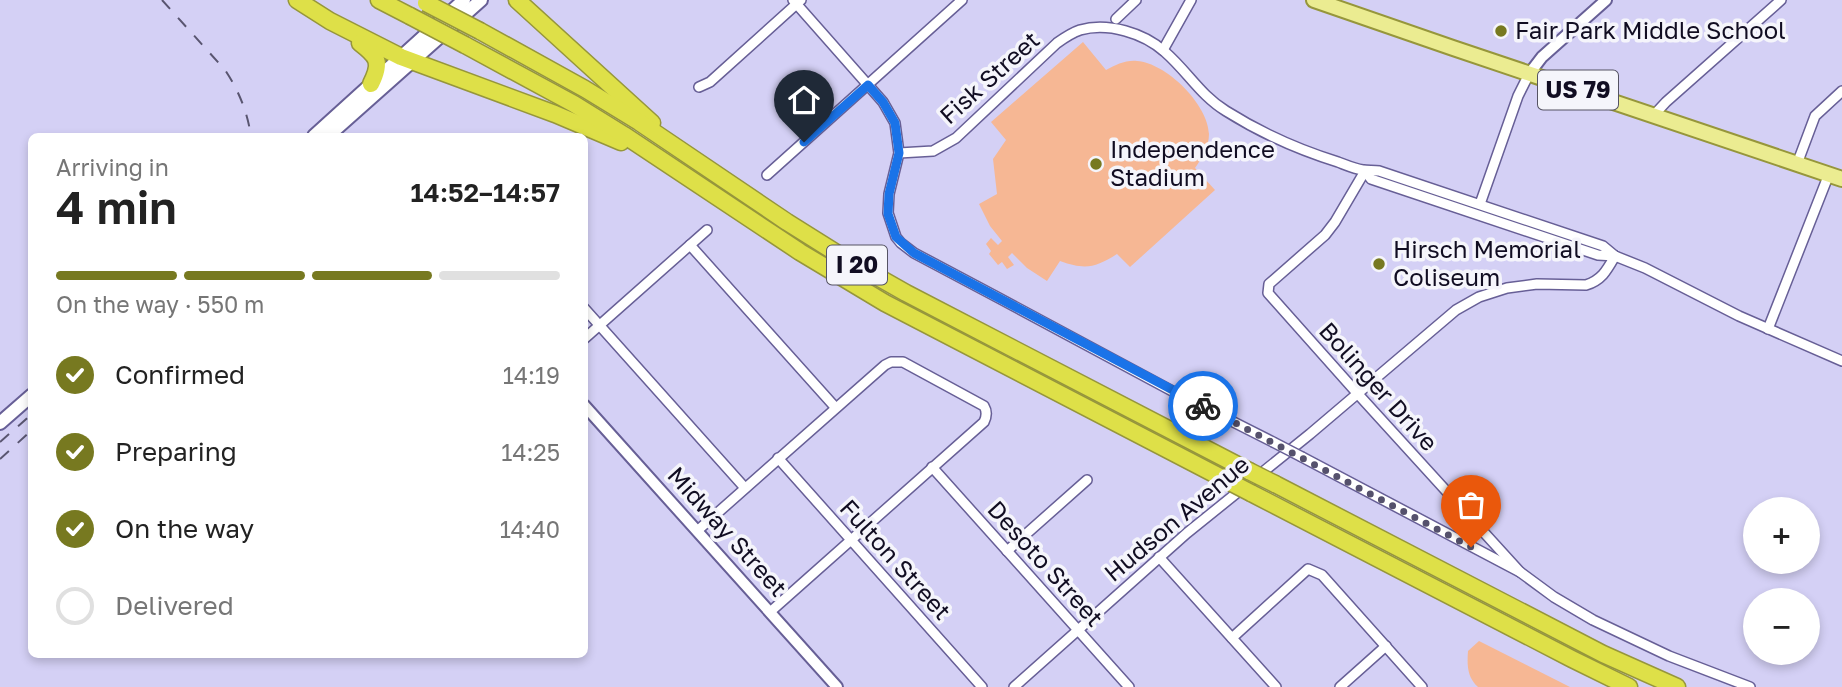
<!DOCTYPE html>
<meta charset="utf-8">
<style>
:root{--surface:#fff;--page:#f2f2f2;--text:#222;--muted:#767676;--line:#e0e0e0;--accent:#777920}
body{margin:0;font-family:"Golos Text",sans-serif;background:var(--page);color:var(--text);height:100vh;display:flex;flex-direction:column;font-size:26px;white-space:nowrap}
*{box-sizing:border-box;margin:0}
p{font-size:23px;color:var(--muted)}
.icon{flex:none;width:38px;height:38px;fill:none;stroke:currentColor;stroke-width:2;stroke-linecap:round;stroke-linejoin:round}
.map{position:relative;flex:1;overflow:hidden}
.details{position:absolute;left:28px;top:133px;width:560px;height:525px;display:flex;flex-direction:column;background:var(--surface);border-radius:10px;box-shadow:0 4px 10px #0003}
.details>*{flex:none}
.buttons{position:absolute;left:1743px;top:497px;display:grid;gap:14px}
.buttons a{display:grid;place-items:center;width:77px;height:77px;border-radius:50%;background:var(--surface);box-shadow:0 4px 10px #0003;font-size:35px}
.pin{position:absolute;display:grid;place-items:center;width:60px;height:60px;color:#fff;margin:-72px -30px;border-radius:50% 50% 50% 0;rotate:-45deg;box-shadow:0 0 7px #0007}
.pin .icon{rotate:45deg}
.courier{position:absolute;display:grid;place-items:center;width:70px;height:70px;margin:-35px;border:5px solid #1a73e8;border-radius:50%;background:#fff;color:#222;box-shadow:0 2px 9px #0007}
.headline em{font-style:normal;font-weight:600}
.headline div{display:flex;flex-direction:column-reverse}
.headline{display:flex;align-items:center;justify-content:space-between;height:119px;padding:0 28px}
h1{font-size:46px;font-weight:600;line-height:52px}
.bar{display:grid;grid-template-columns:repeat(4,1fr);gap:10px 7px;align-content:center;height:84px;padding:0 28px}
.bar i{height:9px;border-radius:5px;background:var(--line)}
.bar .selected{background:var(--accent)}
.bar p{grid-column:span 4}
ol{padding:0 28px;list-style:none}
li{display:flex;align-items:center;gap:21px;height:77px}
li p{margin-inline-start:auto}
li .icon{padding:7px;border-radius:50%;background:var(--accent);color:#fff;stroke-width:4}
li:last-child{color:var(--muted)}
li i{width:38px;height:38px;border:4px solid var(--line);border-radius:50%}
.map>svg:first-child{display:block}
.green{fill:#f6b794}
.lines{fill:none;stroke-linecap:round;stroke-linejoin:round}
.minor-casing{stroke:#675f96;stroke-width:12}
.tertiary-casing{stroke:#675f96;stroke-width:14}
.secondary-casing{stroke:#675f96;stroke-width:16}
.primary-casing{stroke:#96963b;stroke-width:18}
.motorway-casing{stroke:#96963b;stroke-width:19}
.minor{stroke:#fff;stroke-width:9}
.tertiary{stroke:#fff;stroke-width:10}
.secondary{stroke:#fff;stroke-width:12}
.primary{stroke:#ebec91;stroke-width:14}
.motorway{stroke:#dee048;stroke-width:16}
.rail{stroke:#595570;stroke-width:2;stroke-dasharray:12 12;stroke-linecap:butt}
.minor-bridge-casing{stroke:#675f96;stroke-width:12;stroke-linecap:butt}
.motorway-bridge-casing{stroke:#96963b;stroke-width:19;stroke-linecap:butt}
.minor-bridge{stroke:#fff;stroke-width:9}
.motorway-bridge{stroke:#dee048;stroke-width:16}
.done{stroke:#55516c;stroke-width:7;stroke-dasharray:0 12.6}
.route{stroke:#1a73e8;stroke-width:9}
.poi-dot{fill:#777920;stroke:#f5f5fb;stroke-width:2.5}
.labels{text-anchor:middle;stroke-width:7;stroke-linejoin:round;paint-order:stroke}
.shield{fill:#f5f5fb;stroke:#555363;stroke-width:2}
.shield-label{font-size:23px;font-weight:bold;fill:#110d22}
.poi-label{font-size:24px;fill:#110d22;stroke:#f5f5fb;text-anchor:start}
.street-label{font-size:24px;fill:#110d22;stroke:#f5f5fb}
</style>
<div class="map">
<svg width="1842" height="687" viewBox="0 0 1842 687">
<rect width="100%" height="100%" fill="#d4d0f5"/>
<g class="green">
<path d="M1083,42L1106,70C1116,65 1125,60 1137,61C1166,63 1208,104 1209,134C1209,147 1202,158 1195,168L1215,190L1130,267L1117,254C1095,268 1085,270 1060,261L1047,281L1027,268L1012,253L1008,257L1014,265L1007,269L1002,262L998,265L989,254L991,251L986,244L991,238L998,245L1002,241L990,226L979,204L997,194L993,159L1006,140L991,122Z"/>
<path d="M1479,641L1570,687H1478C1467,677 1467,665 1468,651Z"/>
</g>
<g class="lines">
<defs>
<g id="minor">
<polyline points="793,0 883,102 895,123 899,153 889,194 888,213 896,237 901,243 914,253 997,297 1176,393 1273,442"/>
<polyline points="1116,19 1136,0"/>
<polyline points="1163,50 1191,0"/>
<polyline points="699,87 710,82 801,0"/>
<polyline points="1653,116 1666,102 1781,0"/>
<path d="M899,153L933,151L956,138L1057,43C1064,38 1071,33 1080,30C1108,22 1144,33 1165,52C1187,71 1201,96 1226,111C1261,133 1299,150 1338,162C1346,165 1355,169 1363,170C1368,171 1374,170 1379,171L1603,246L1615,256L1645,268L1739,316L1842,361"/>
<polyline points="1797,164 1815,116 1842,91"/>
<polyline points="1365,171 1335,222 1325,235 1269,284 1268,293 1357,393 1520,572"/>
<polyline points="1365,171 1371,179 1598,255 1615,256"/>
<polyline points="767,175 962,0"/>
<polyline points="1480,204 1518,96 1529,74"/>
<polyline points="690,245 835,407"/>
<polyline points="584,308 745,488"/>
<polyline points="1768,329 1829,174"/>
<polyline points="584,339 707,230"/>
<polyline points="1302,457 1520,572 1554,597 1593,620 1669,656 1750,687"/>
<polyline points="778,458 982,687"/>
<polyline points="932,467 1129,687"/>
<path d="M697,531L885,365L891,362H903L984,406C987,411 987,416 984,422L770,612"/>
<polyline points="1007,551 1087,480"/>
<polyline points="1159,557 1276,687"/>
<polyline points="1232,638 1308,569 1322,575 1422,687"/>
<path d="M1014,687L1187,533L1310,434L1456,310L1479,297L1507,288L1537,284L1586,285C1602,280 1607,270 1615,256"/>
<polyline points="1340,687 1386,646"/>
</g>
<g id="tertiary">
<polyline points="1529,74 1542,57 1606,0"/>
<polyline points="584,405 837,687"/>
</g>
<g id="secondary">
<polyline points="314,136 464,0"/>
<polyline points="328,136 481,0"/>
<polyline points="0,423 32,395"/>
</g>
<polyline id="primary" points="1314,0 1453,48 1842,179"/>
<g id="motorway">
<polyline points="297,0 330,21 401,57 555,114 621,142"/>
<polyline points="379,0 410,16"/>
<polyline points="517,0 652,123"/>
<polyline points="480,31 585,89 639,122 787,222 846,259 906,293 1249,471"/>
<path d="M360,43C378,57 382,62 371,84"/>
<polyline points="465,45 574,104 624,135 800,252 885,303 1224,479"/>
<polyline points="1275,484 1603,654 1677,687"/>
<polyline points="1251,493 1572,659 1629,687"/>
</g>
</defs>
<use href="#minor" class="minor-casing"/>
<use href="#tertiary" class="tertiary-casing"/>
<use href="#secondary" class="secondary-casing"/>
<use href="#primary" class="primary-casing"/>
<use href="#motorway" class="motorway-casing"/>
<use href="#minor" class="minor"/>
<use href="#tertiary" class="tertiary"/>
<use href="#secondary" class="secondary"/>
<use href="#primary" class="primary"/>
<use href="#motorway" class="motorway"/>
<g class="rail">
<path d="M162,0L225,70C239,91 247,111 251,136"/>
<polyline points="0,442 32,414"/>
<polyline points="0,459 32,430"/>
</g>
<defs>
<polyline id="minor-bridge" points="1273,442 1302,457"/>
<g id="motorway-bridge">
<polyline points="426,3 480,31"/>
<polyline points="410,16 465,45"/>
<polyline points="1249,471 1275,484"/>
<polyline points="1224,479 1251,493"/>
</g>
</defs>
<use href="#minor-bridge" class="minor-bridge-casing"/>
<use href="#motorway-bridge" class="motorway-bridge-casing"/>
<use href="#minor-bridge" class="minor-bridge"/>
<use href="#motorway-bridge" class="motorway-bridge"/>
</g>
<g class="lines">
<polyline class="done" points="1203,406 1471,547"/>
<polyline class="route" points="804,142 868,85 883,102 895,123 899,153 889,194 888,214 896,237 914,253 1203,406"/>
</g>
<g class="poi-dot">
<circle cx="1501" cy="31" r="7"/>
<circle cx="1096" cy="164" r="7"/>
<circle cx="1379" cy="264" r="7"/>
</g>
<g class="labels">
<g class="shield">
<rect x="1538" y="70.5" width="80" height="39" rx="5"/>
<rect x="827" y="245.5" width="60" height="39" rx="5"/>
</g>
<g class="shield-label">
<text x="1578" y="98">US 79</text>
<text x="857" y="273">I 20</text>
</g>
<g class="poi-label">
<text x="1515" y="39">Fair Park Middle School</text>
<text x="1110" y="158">Independence<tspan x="1110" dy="28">Stadium</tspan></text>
<text x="1393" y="258">Hirsch Memorial<tspan x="1393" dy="28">Coliseum</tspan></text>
</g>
<g class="street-label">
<text transform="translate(990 78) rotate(-42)" y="8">Fisk Street</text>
<text transform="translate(1378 387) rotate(48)" y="8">Bolinger Drive</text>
<text transform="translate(1177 519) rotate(-40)" y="8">Hudson Avenue</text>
<text transform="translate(727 532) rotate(48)" y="8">Midway Street</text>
<text transform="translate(895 560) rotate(48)" y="8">Fulton Street</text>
<text transform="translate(1045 564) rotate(48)" y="8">Desoto Street</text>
</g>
</g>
</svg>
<div class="buttons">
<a>+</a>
<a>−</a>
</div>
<div class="pin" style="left:1471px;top:547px;background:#ea580c"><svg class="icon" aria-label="bag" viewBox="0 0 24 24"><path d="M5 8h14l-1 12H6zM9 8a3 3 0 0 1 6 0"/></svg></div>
<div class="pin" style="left:804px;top:142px;background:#1f2937"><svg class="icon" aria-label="home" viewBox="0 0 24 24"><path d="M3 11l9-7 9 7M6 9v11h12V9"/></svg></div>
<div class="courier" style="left:1203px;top:406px"><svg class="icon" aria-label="bike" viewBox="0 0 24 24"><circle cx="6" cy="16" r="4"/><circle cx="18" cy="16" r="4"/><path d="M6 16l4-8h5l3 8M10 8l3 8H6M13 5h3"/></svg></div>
<section class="details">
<div class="headline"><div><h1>4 min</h1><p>Arriving in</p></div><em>14:52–14:57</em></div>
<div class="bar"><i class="selected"></i><i class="selected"></i><i class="selected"></i><i></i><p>On the way · 550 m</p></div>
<ol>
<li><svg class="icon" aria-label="check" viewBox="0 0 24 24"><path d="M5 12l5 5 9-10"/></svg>Confirmed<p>14:19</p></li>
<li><svg class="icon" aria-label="check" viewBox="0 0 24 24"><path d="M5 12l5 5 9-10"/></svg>Preparing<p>14:25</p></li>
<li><svg class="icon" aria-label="check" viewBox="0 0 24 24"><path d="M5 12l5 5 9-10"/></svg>On the way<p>14:40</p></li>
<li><i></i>Delivered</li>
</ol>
</section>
</div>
